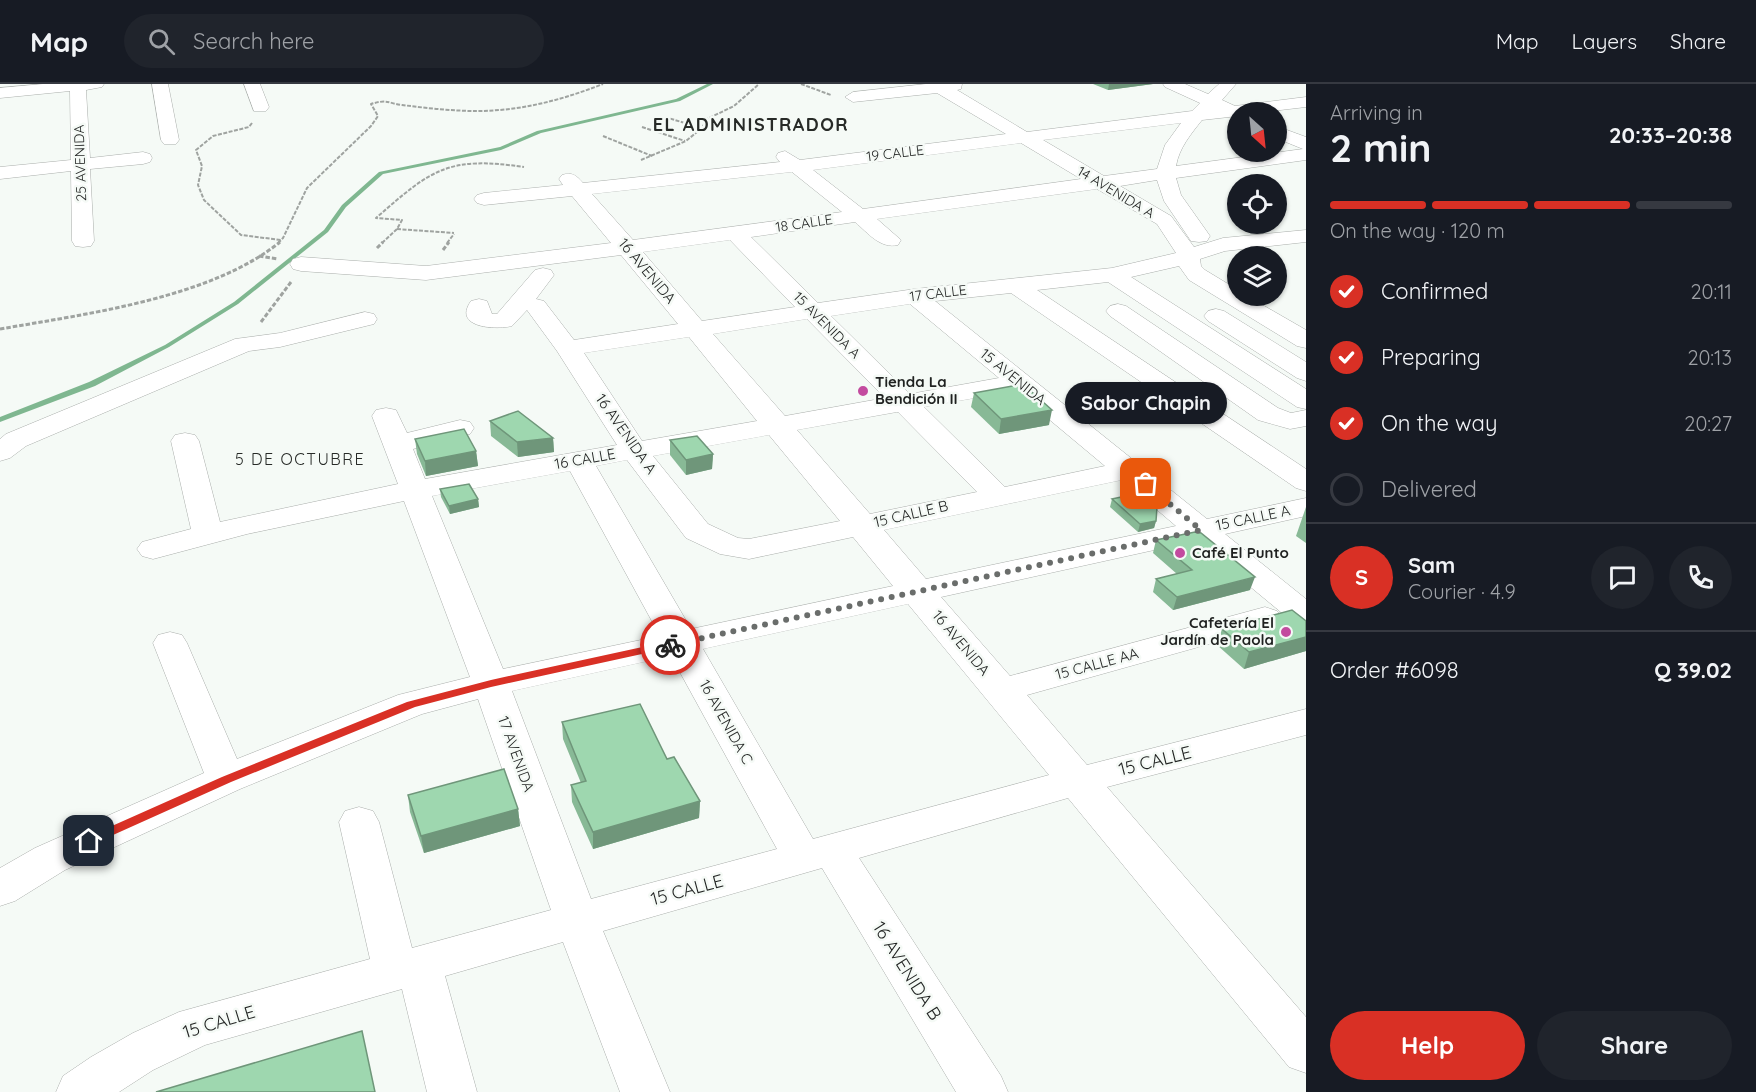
<!DOCTYPE html>
<meta charset="utf-8">
<style>
:root{--surface:#171b24;--page:#20242c;--text:#f1f3f6;--muted:#9ea1a6;--line:#363941;--accent:#d93025}
body{margin:0;font-family:Quicksand,sans-serif;background:var(--page);color:var(--text);height:100vh;display:flex;flex-direction:column;font-size:22px;white-space:nowrap}
*{box-sizing:border-box;margin:0}
p{font-size:20px;color:var(--muted)}
.icon{flex:none;width:33px;height:33px;fill:none;stroke:currentColor;stroke-width:2;stroke-linecap:round;stroke-linejoin:round}
.map{position:relative;flex:1;overflow:hidden}
.sheet{display:flex;flex-direction:column;background:var(--surface);width:450px}
.sheet>*{flex:none}
.needle{width:39px;rotate:153deg}
.controls{position:absolute;left:1227px;top:18px;display:grid;gap:12px}
.controls a{display:grid;place-items:center;width:60px;height:60px;border-radius:50%;background:var(--surface);box-shadow:0 2px 4px #0004;font-size:30px}
.pin{position:absolute;display:grid;place-items:center;width:51px;height:51px;color:#fff;margin:-26px;border-radius:12px;box-shadow:0 3px 9px #0006}
.courier{position:absolute;display:grid;place-items:center;width:60px;height:60px;margin:-30px;border:4px solid #d93025;border-radius:50%;background:#fff;color:#222;box-shadow:0 2px 8px #0007}
.bubble{position:absolute;height:42px;border-radius:21px;background:var(--surface);box-shadow:0 2px 4px #0004;font-size:20px;font-weight:800;line-height:42px;text-align:center}
.summary em{font-style:normal;font-weight:800}
.summary div{display:flex;flex-direction:column-reverse}
.summary{display:flex;align-items:center;justify-content:space-between;height:102px;padding:0 24px}
h1{font-size:39px;font-weight:800;line-height:45px}
.bar{display:grid;grid-template-columns:repeat(4,1fr);gap:9px 6px;align-content:center;height:72px;padding:0 24px}
.bar i{height:8px;border-radius:4px;background:var(--line)}
.bar .selected{background:var(--accent)}
.bar p{grid-column:span 4}
.line{display:flex;align-items:center;gap:15px;padding:0 24px;border-top:2px solid var(--line)}
.line div{flex:1}
.round{display:grid;place-items:center;flex:none;width:63px;height:63px;border-radius:32px;background:var(--page)}
ol{padding:0 24px;list-style:none}
li{display:flex;align-items:center;gap:18px;height:66px}
li p{margin-inline-start:auto}
li .icon{padding:6px;border-radius:50%;background:var(--accent);color:#fff;stroke-width:4}
li:last-child{color:var(--muted)}
li i{width:33px;height:33px;border:3px solid var(--line);border-radius:50%}
.cta{display:flex;gap:12px;margin-top:auto;padding:12px 24px}
.cta a{flex:1;height:69px;border-radius:36px;background:var(--accent);color:#fff;font-size:24px;font-weight:800;line-height:69px;text-align:center}
.cta a+a{background:var(--page);color:var(--text)}
header{display:flex;align-items:center;gap:36px;box-sizing:border-box;height:84px;padding:0 30px;background:var(--surface);border-bottom:2px solid var(--line)}
header strong{font-size:28px}
nav{display:flex;gap:33px;margin-inline-start:auto;font-size:21px}
.search{width:420px;height:54px;background:var(--page);display:flex;align-items:center;gap:15px;box-sizing:border-box;padding:0 21px;border-radius:33px;color:var(--muted);font-size:22px}
main{display:flex;flex:1;min-height:0}
.map>svg:first-child{display:block}
.lines{fill:none;stroke-linecap:round;stroke-linejoin:round}
.stream{fill:#7fb790;fill-rule:evenodd}
.minor-casing{stroke:#aaaeab;stroke-width:1}
.path-far1{stroke:#9fa3a0;stroke-width:2;stroke-dasharray:4 1.5;stroke-linecap:butt}
.path{stroke:#9fa3a0;stroke-width:3;stroke-dasharray:4.5 2;stroke-linecap:butt}
.minor{fill:#fff;fill-rule:evenodd}
.wall{fill:#88b996}
.shaded-wall{fill:#6f967a}
.building{fill:#9ed7af;stroke:#6f967a;stroke-width:1.5}
.route{fill:#d93025}
.done{stroke:#6a6d6b;stroke-width:6;stroke-dasharray:0 10.8}
.poi-dot{fill:#c34b9f;stroke:#f5faf6;stroke-width:2}
.labels{text-anchor:middle;stroke-width:5;stroke-linejoin:round;paint-order:stroke}
.far-street-label{font-size:14px;fill:#1f2120;stroke:#f5faf6}
.street-label{font-size:15px;fill:#1f2120;stroke:#f5faf6}
.poi-label{font-size:15px;font-weight:bold;fill:#1f2120;stroke:#f5faf6;text-anchor:start}
.neighbourhood-label{font-size:16px;letter-spacing:1.5px;fill:#272a27;stroke:#f5faf6}
.far-district-label{font-size:18px;font-weight:bold;letter-spacing:1.5px;fill:#272a27;stroke:#f5faf6}
.near-street-label{font-size:18px;fill:#1f2120;stroke:#f5faf6}
</style>
<header>
<strong>Map</strong>
<div class="search"><svg class="icon" aria-label="search" viewBox="0 0 24 24"><circle cx="10" cy="10" r="6"/><path d="M15 15l6 6"/></svg>Search here</div>
<nav><a>Map</a><a>Layers</a><a>Share</a></nav>
</header>
<main>
<div class="map">
<svg width="1306" height="1008" viewBox="0 0 1306 1008">
<rect width="100%" height="100%" fill="#f5faf6"/>
<g class="lines">
<polygon class="stream" points="707,0 713,0 680,17 541,49 501,66 383,90 346,123 328,148 238,220 169,263 95,302 0,338 0,333 89,298 165,261 234,218 324,146 342,121 379,88 500,63 537,47 676,15"/>
<defs>
<g id="minor">
<polygon points="43,0 104,0 102,3 86,6 90,74 143,68 150,70 152,74 150,78 143,80 90,85 94,157 91,162 83,163 75,162 72,157 71,87 0,95 0,83 71,76 70,7 0,14 0,4"/>
<polygon points="152,0 168,0 179,56 176,60 164,60 161,56"/>
<polygon points="244,0 260,0 269,23 266,27 254,27"/>
<path d="M926,0H962L961,5L957,6L1027,48L1192,27L1200,19L1165,3L1163,0H1185L1208,10L1219,0H1236L1222,16L1235,22L1306,13V23L1263,28H1238V32L1202,36C1191,50 1179,64 1176,82L1303,65L1276,54V42L1306,53V76L1176,94L1181,111L1210,152L1207,157L1199,158L1191,157L1164,117L1157,96L1120,102L1171,132L1194,163L1223,154L1306,146V158L1225,167L1200,175L1201,182L1205,186L1238,206V212H1247L1306,246V264L1297,262L1189,196L1179,182L1131,193L1306,305V325L1297,323L1108,198L1037,206L1306,385V407L1296,404L1011,209L935,217L1207,435L1306,414V432L1225,450L1306,515V542L1294,539L1195,457L941,513L1010,592L1265,523L1277,527L1282,534L1277,541L1027,611L1087,681L1306,625V651L1107,703L1306,933V989L1289,983L1068,714L859,774L1001,992L1008,1008H956L822,784L603,847L670,1008H620L563,858L445,892L477,1008H427L402,905L205,961L153,986L119,1008H56L63,992L91,973L133,949L179,928L370,875L339,738L345,727L359,723L373,727L379,738L412,864L551,826L478,615L422,630L240,705L65,786L15,817L0,822V784L35,764L204,689L153,559L158,551L170,548L182,551L187,559L237,675L398,611L470,593L404,417L247,450L153,475L142,472L137,465L142,458L191,445L171,357L175,351L185,349L195,351L199,357L220,438L398,400L372,332L376,326L386,324L396,326L407,349L460,336L470,338L474,344L470,350L413,365L425,395L617,361L557,267L527,226L512,242C496,246 452,244 471,217L479,215L487,217L492,230H497L535,186L543,184L551,186L554,191L536,215L544,217L574,256L678,240L621,171L426,196L301,187L293,185L290,180L293,175L301,173L426,182L611,159L572,112L484,121L477,119L474,115L477,111L484,109L563,101L559,95L562,91C572,88 576,91 583,99L780,78L776,73L778,69L785,67L800,76L1006,50L937,9L853,18L845,13L853,8ZM1181,39L1165,61L1157,85L1104,92L1043,56ZM1021,59L1081,95L863,125L813,86ZM792,88L842,128L633,156L592,110ZM1097,105L1157,140L1176,169L1112,184L915,205L818,219L751,153L855,138C868,149 880,165 898,161L901,156L877,135ZM730,156L795,223L702,237L643,168ZM910,220L999,294L910,310L831,232ZM807,235L885,314L785,332L713,250ZM689,253L757,337L642,357L584,269ZM1015,307L1105,382L1005,403L924,323ZM897,328H898L977,408L870,430L797,346ZM769,351L840,437L749,455L738,454L708,440L653,372ZM627,376L686,454L720,470L749,475L853,453L893,502L691,545L596,382ZM570,387L660,552L503,585L432,412ZM1122,396L1176,442L926,495L884,446ZM908,520L1049,691L813,755L703,565ZM671,572L777,765L591,815L512,607Z"/>
<polygon points="1118,220 1126,222 1278,324 1291,329 1306,326 1306,342 1290,345 1258,336 1110,232 1106,227 1110,222"/>
<polygon points="1216,225 1224,227 1306,278 1306,297 1297,294 1208,237 1204,232 1208,227"/>
<polygon points="365,228 374,230 377,235 374,240 280,263 249,267 26,362 10,374 0,377 0,355 6,350 235,255 280,249"/>
</g>
</defs>
<use href="#minor" class="minor-casing"/>
<g class="path-far1">
<polyline points="801,0 831,11"/>
<polyline points="665,33 701,44"/>
<polyline points="252,39 249,43 213,52 196,66 202,82 198,101 204,116 241,151 281,156"/>
<polyline points="642,43 685,57"/>
<polyline points="603,52 652,72"/>
<polyline points="641,76 686,57 702,44 707,35 734,22 759,0"/>
<polyline points="397,145 454,149"/>
<path d="M278,159L283,154L307,104L371,42L378,32L371,20C388,15 387,19 402,21C426,24 452,27 476,27C521,27 562,16 603,0"/>
<path d="M382,159L397,145L402,136L376,134C432,85 448,72 524,83"/>
<polyline points="447,159 454,150"/>
</g>
<g class="path">
<polyline points="377,164 383,158"/>
<polyline points="443,166 449,158"/>
<polyline points="259,172 278,175"/>
<polyline points="261,238 291,198"/>
<path d="M0,245C86,230 211,214 280,158"/>
</g>
<use href="#minor" class="minor"/>
</g>
<g class="wall">
<polygon points="1093,0 1153,0 1108,6"/>
<polygon points="974,309 1049,341 999,350 971,323"/>
<polygon points="490,337 553,354 554,368 518,373 491,352"/>
<polygon points="415,355 476,367 478,382 426,392 417,370"/>
<polygon points="670,356 713,370 712,385 686,391 670,371"/>
<polygon points="440,405 478,415 479,423 450,430 441,413"/>
<polygon points="1112,415 1156,437 1154,444 1138,448 1110,423"/>
<polygon points="1306,423 1306,459 1296,452"/>
<polygon points="1156,456 1250,506 1173,526 1153,508 1156,495 1177,490 1153,469"/>
<polygon points="1306,537 1306,567 1244,585 1217,561 1222,545"/>
<polygon points="562,638 667,675 700,717 699,734 593,765 572,718 571,701 581,699 563,655"/>
<polygon points="408,711 518,725 520,742 424,769 410,728"/>
</g>
<g class="shaded-wall">
<polygon points="1109,0 1153,0 1108,6"/>
<polygon points="1052,326 1049,341 999,350 1001,335"/>
<polygon points="553,354 554,368 518,373 517,358"/>
<polygon points="476,367 478,382 426,392 425,377"/>
<polygon points="713,370 712,385 686,391 686,376"/>
<polygon points="478,415 479,423 450,430 449,422"/>
<polygon points="1156,437 1154,444 1138,448 1140,440"/>
<polygon points="1255,493 1250,506 1173,526 1177,513"/>
<polygon points="1306,553 1306,567 1244,585 1249,568"/>
<polygon points="700,717 699,734 593,765 593,748"/>
<polygon points="518,725 520,742 424,769 421,752"/>
</g>
<g class="building">
<polygon points="1023,300 1052,326 1001,335 974,309"/>
<polygon points="518,327 553,354 517,358 490,337"/>
<polygon points="464,345 476,367 425,377 415,355"/>
<polygon points="697,352 713,370 686,376 670,356"/>
<polygon points="469,400 478,415 449,422 440,405"/>
<polygon points="1140,409 1157,423 1156,437 1140,440 1112,415"/>
<polygon points="1195,448 1201,449 1255,493 1177,513 1156,495 1192,486 1156,456"/>
<polygon points="1292,526 1306,537 1306,553 1249,568 1222,545"/>
<polygon points="640,620 667,675 674,673 700,717 593,748 571,701 586,697 562,638"/>
<polygon points="504,685 518,725 421,752 408,711"/>
<polygon points="362,947 375,1008 156,1008"/>
</g>
<polygon class="route" points="670,557 675,561 674,563 491,603 415,623 231,698 93,760 89,762 83,757 85,754 222,693 407,618 491,596"/>
<g class="lines">
<polyline class="done" points="670,561 1201,446 1146,400"/>
</g>
<g class="poi-dot">
<circle cx="863" cy="307" r="6"/>
<circle cx="1180" cy="469" r="6"/>
<circle cx="1286" cy="548" r="6"/>
</g>
<g class="labels">
<g class="far-street-label">
<text transform="translate(895 69) rotate(-7)" y="5">19 CALLE</text>
<text transform="translate(80 79) rotate(-92)" y="5">25 AVENIDA</text>
<text transform="translate(1116 108) rotate(31)" y="5">14 AVENIDA A</text>
<text transform="translate(804 139) rotate(-8)" y="5">18 CALLE</text>
<text transform="translate(938 209) rotate(-7)" y="5">17 CALLE</text>
<text transform="translate(827 241) rotate(45)" y="5">15 AVENIDA A</text>
</g>
<g class="street-label">
<text transform="translate(647 187) rotate(50)" y="5">16 AVENIDA</text>
<text transform="translate(1013 293) rotate(39)" y="5">15 AVENIDA</text>
<text transform="translate(626 350) rotate(55)" y="5">16 AVENIDA A</text>
<text transform="translate(585 375) rotate(-10)" y="5">16 CALLE</text>
<text transform="translate(911 430) rotate(-13)" y="5">15 CALLE B</text>
<text transform="translate(1253 434) rotate(-12)" y="5">15 CALLE A</text>
<text transform="translate(961 559) rotate(50)" y="5">16 AVENIDA</text>
<text transform="translate(1097 580) rotate(-15)" y="5">15 CALLE AA</text>
<text transform="translate(726 638) rotate(61)" y="5">16 AVENIDA C</text>
<text transform="translate(516 670) rotate(70)" y="5">17 AVENIDA</text>
</g>
<g class="poi-label">
<text x="875" y="303">Tienda La<tspan x="875" dy="17">Bendición II</tspan></text>
<text x="1192" y="474">Café El Punto</text>
<text x="1274" y="544" text-anchor="end">Cafetería El<tspan x="1274" dy="17">Jardín de Paola</tspan></text>
</g>
<g class="neighbourhood-label">
<text x="300" y="381">5 DE OCTUBRE</text>
</g>
<g class="far-district-label">
<text x="751" y="47">EL ADMINISTRADOR</text>
</g>
<g class="near-street-label">
<text transform="translate(1155 677) rotate(-14)" y="6">15 CALLE</text>
<text transform="translate(687 806) rotate(-15)" y="6">15 CALLE</text>
<text transform="translate(907 887) rotate(58)" y="6">16 AVENIDA B</text>
<text transform="translate(219 938) rotate(-17)" y="6">15 CALLE</text>
</g>
</g>
</svg>
<div class="controls">
<a><svg class="needle" viewBox="-14 -14 28 28"><path d="M0-13l5 13h-10z" fill="#e53935"/><path d="M0 13l5-13h-10z" fill="#9ea1a6"/></svg></a>
<a><svg class="icon" aria-label="locate" viewBox="0 0 24 24"><circle cx="12" cy="12" r="6"/><path d="M12 2v4M12 18v4M2 12h4M18 12h4"/></svg></a>
<a><svg class="icon" aria-label="layers" viewBox="0 0 24 24"><path d="M12 4l9 5-9 5-9-5zM3 14l9 5 9-5"/></svg></a>
</div>
<div class="pin" style="left:1146px;top:400px;background:#ea580c"><svg class="icon" aria-label="bag" viewBox="0 0 24 24"><path d="M5 8h14l-1 12H6zM9 8a3 3 0 0 1 6 0"/></svg></div>
<div class="pin" style="left:89px;top:757px;background:#1f2937"><svg class="icon" aria-label="home" viewBox="0 0 24 24"><path d="M3 11l9-7 9 7M6 9v11h12V9"/></svg></div>
<div class="courier" style="left:670px;top:561px"><svg class="icon" aria-label="bike" viewBox="0 0 24 24"><circle cx="6" cy="16" r="4"/><circle cx="18" cy="16" r="4"/><path d="M6 16l4-8h5l3 8M10 8l3 8H6M13 5h3"/></svg></div>
<div class="bubble" style="left:1065px;top:298px;width:162px">Sabor Chapin</div>
</div>
<section class="sheet">
<div class="summary"><div><h1>2 min</h1><p>Arriving in</p></div><em>20:33–20:38</em></div>
<div class="bar"><i class="selected"></i><i class="selected"></i><i class="selected"></i><i></i><p>On the way · 120 m</p></div>
<ol>
<li><svg class="icon" aria-label="check" viewBox="0 0 24 24"><path d="M5 12l5 5 9-10"/></svg>Confirmed<p>20:11</p></li>
<li><svg class="icon" aria-label="check" viewBox="0 0 24 24"><path d="M5 12l5 5 9-10"/></svg>Preparing<p>20:13</p></li>
<li><svg class="icon" aria-label="check" viewBox="0 0 24 24"><path d="M5 12l5 5 9-10"/></svg>On the way<p>20:27</p></li>
<li><i></i>Delivered</li>
</ol>
<div class="line" style="height:108px"><b class="round" style="background:var(--accent);color:#fff">S</b><div><b>Sam</b><p>Courier · 4.9</p></div><a class="round"><svg class="icon" aria-label="chat" viewBox="0 0 24 24"><path d="M4 5h16v11H9l-5 4z"/></svg></a><a class="round"><svg class="icon" aria-label="phone" viewBox="0 0 24 24"><path d="M5 4h4l2 5-3 2q2 4 5 5l2-3 5 2v4C11 20 4 13 5 4z"/></svg></a></div>
<div class="line" style="height:78px"><div>Order #6098</div><b>Q 39.02</b></div>
<div class="cta"><a>Help</a><a>Share</a></div>
</section>
</main>
